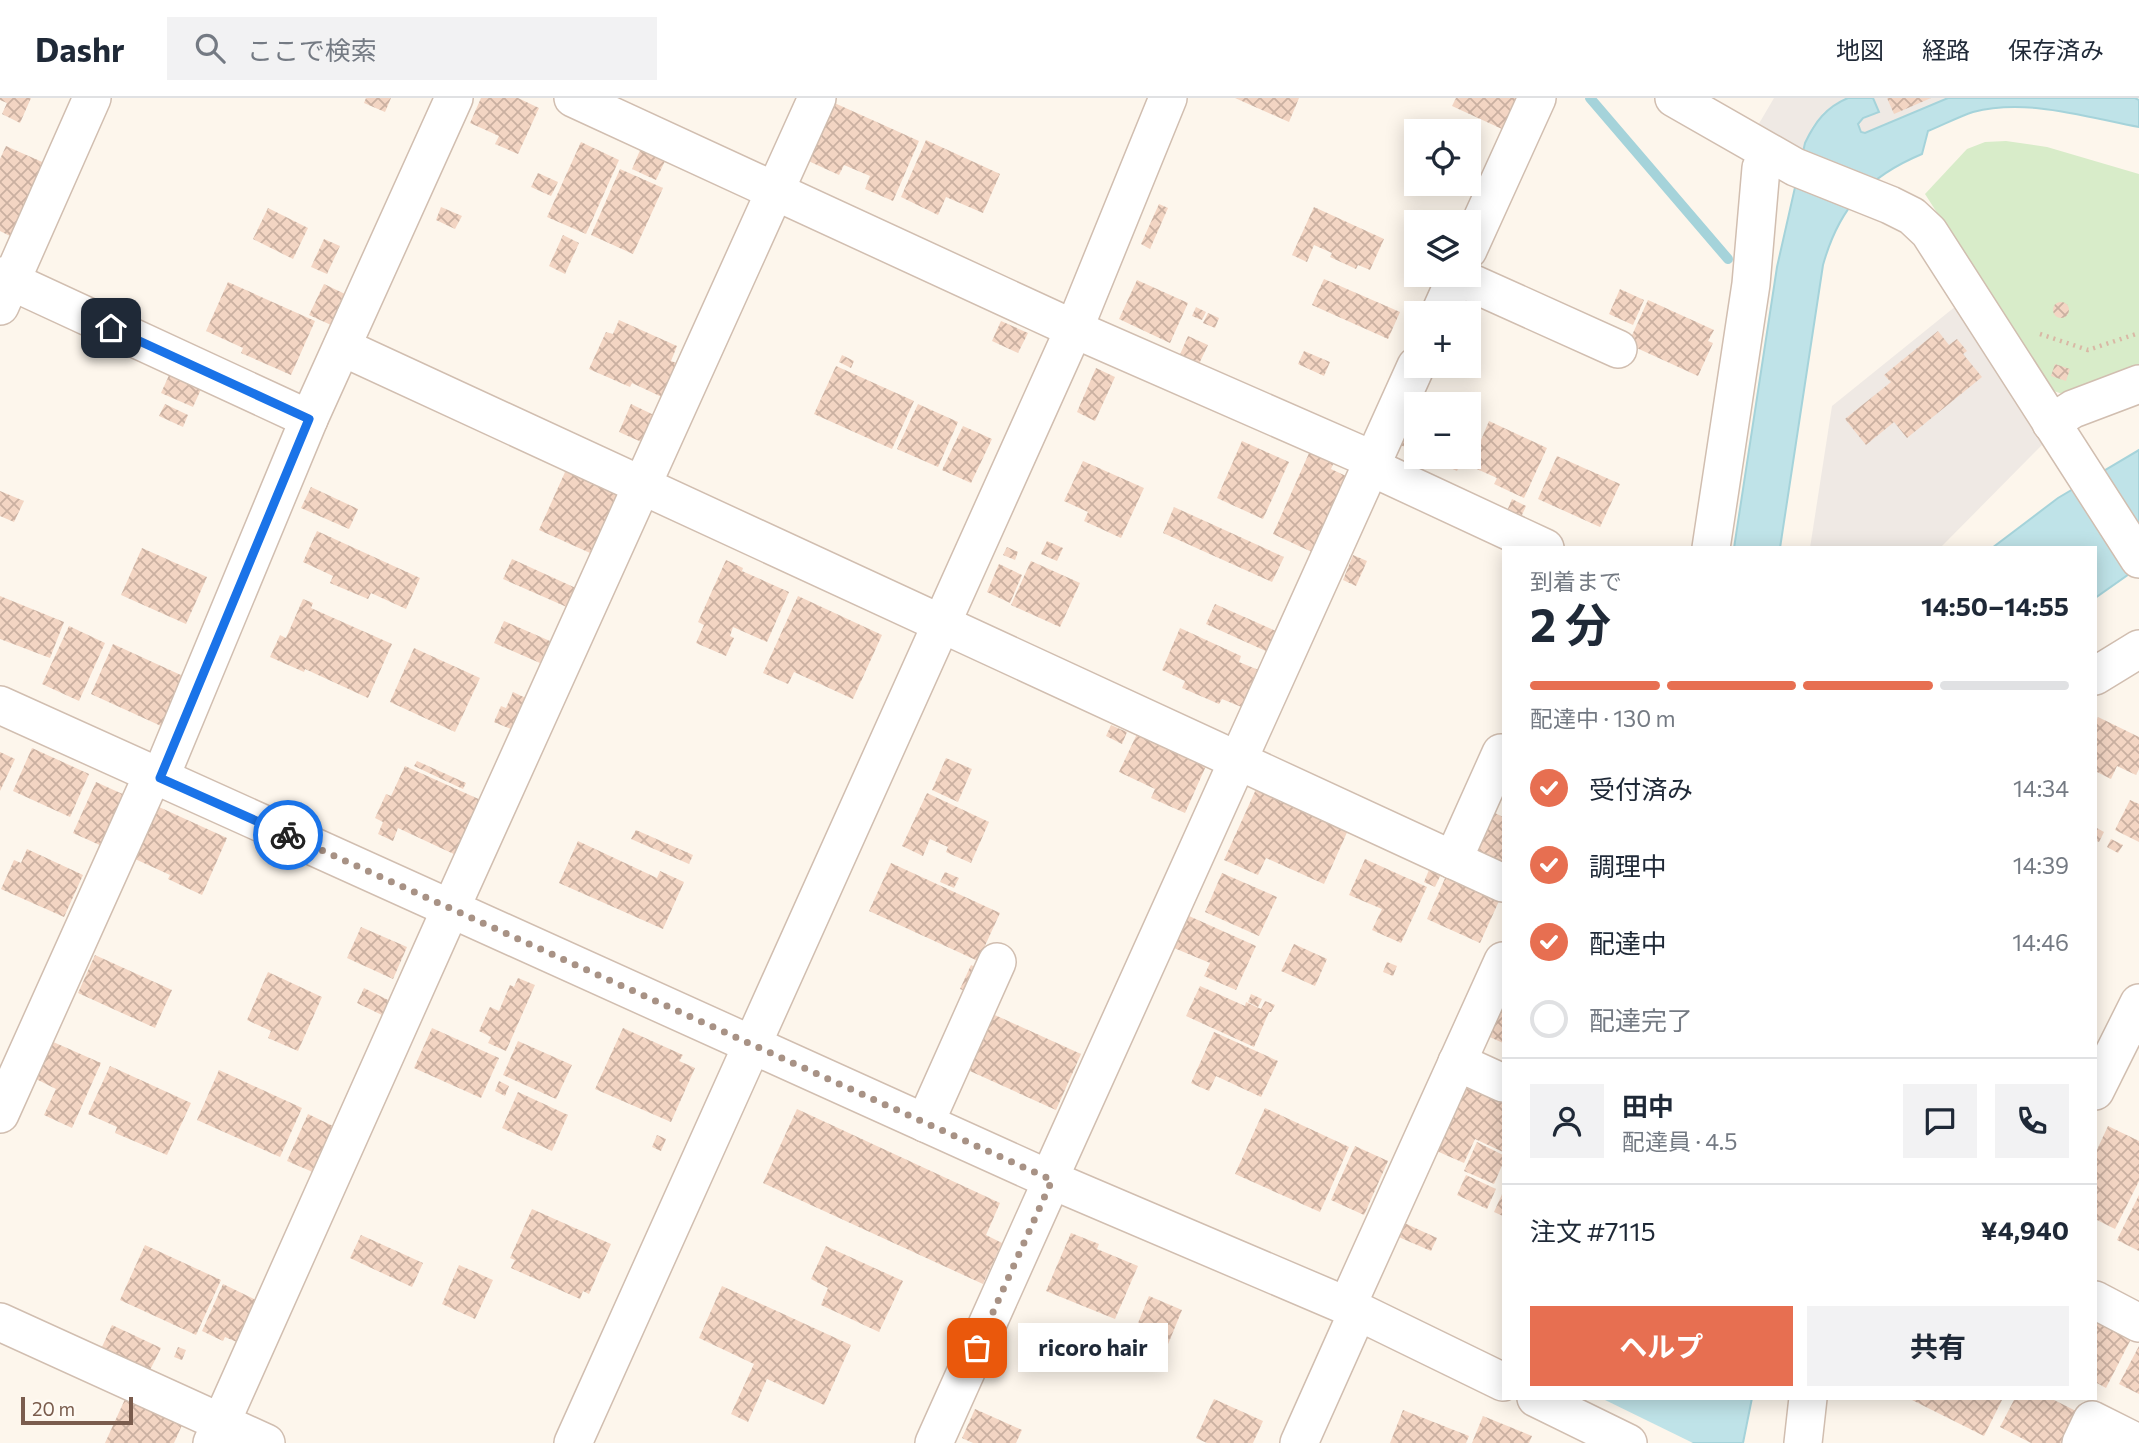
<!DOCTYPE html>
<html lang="ja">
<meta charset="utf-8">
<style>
:root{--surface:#fff;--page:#f2f2f3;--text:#1f2937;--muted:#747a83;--line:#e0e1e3;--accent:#e76f51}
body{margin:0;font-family:Commissioner,"Noto Sans JP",sans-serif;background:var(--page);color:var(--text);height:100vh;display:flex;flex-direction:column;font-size:26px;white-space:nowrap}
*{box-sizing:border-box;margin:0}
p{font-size:23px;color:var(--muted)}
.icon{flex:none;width:38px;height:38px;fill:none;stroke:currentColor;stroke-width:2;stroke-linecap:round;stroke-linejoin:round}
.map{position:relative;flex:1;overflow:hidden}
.details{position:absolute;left:1502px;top:448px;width:595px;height:854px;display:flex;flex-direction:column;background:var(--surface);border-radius:0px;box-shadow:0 4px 18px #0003}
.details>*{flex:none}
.controls{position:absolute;left:1404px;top:21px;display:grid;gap:14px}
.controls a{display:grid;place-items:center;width:77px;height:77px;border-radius:0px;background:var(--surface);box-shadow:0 4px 18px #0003;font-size:35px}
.scale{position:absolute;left:21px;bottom:18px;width:112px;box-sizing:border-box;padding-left:7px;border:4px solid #7a5c4d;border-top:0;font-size:19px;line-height:24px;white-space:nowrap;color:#7a5c4d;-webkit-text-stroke:5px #fffaf3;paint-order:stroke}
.pin{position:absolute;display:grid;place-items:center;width:60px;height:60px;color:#fff;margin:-30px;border-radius:14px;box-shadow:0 4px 10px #0006}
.courier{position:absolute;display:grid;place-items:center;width:70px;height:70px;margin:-35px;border:5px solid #1a73e8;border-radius:50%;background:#fff;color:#222;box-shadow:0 2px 9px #0007}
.bubble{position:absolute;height:49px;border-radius:0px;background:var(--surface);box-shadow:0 4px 18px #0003;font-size:23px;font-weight:700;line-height:49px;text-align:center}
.overview em{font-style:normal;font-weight:700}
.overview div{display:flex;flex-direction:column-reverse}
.overview{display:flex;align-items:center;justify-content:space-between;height:119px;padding:0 28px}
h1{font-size:46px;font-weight:700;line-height:52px}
.bar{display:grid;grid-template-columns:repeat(4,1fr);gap:10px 7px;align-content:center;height:84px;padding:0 28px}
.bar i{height:9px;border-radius:5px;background:var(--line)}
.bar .current{background:var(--accent)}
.bar p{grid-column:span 4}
.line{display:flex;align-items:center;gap:18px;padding:0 28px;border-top:2px solid var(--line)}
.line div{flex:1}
.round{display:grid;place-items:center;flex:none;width:74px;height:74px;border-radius:0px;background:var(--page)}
ol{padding:0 28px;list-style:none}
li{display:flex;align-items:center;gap:21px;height:77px}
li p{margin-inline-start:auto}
li .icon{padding:7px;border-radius:50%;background:var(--accent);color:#fff;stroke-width:4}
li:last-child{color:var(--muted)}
li i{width:38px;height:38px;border:4px solid var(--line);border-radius:50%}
.cta{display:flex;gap:14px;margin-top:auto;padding:14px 28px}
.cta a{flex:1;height:80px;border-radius:0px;background:var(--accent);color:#fff;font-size:28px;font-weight:700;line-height:80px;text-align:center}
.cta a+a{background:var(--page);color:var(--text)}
header{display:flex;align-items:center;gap:42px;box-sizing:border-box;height:98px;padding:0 35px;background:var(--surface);border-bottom:2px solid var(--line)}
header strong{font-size:33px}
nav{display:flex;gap:38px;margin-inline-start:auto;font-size:24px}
.search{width:490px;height:63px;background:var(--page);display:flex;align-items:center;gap:18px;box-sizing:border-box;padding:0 24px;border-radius:0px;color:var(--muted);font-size:26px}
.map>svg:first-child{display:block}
.industrial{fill:#efe9e4}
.park{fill:#d8ecc9}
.water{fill:#bfe3e8;stroke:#a5d3da;stroke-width:2}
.pier{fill:#fdf6ec}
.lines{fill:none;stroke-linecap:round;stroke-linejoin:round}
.stream{stroke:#a5d3da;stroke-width:10}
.building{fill:url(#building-cross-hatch)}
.minor-casing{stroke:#d1beb0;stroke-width:40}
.path{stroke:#d9b8a5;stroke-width:4.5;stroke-dasharray:2 5;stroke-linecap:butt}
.minor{stroke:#fff;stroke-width:37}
.done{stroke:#a89285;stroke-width:7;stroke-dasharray:0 12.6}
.route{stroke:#1a73e8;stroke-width:9}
</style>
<header>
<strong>Dashr</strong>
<div class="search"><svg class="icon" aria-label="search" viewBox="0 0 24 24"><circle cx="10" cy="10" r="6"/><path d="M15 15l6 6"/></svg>ここで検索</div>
<nav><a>地図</a><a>経路</a><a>保存済み</a></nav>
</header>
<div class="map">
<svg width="2139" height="1345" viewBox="0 0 2139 1345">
<defs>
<pattern id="building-cross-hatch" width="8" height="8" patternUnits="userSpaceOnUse" patternTransform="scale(1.75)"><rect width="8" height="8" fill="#f3d5c3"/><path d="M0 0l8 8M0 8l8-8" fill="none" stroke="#cab0a1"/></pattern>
</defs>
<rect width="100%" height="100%" fill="#fdf6ec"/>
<g class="industrial">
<polygon points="1774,0 1848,0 1838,4 1823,15 1812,29 1803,55 1757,29"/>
<polygon points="1873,0 1948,0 1865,35 1861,34 1858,26 1859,23 1878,14"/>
<polygon points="1956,208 2044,345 1940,450 1810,450 1832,308"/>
</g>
<polygon class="park" points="2006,43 2047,49 2139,76 2139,271 2068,298 2051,292 1925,96 1967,51 1985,44"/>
<g class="water">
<path d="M1848,0H1873L1879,14L1863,20L1858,26L1861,34L1865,35L1948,0H2135L2139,2V29C2086,19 2027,0 1973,14C1958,19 1943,27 1928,33L1922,56C1867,79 1839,110 1823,167L1780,450H1734L1777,169L1805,45C1815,24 1826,9 1848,0Z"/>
<polygon points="2139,352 2139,469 2095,500 2095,450 1992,450 2058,400"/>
<polygon points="1596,1300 1752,1300 1743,1345 1587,1345"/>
</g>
<polygon class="pier" points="1592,1300 1601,1300 1693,1345 1583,1345"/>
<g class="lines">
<polyline class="stream" points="1590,0 1728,161"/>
</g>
<g class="building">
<polygon points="0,0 31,0 20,25 2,16 7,5 0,2"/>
<polygon points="366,0 391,0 385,14 364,5"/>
<polygon points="481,0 518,0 539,10 518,56 495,46 499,38 470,25"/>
<polygon points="1235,0 1299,0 1289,24"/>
<polygon points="1456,0 1517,0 1502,31 1452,8"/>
<polygon points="1887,0 1931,0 1894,16"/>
<polygon points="830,3 919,43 893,103 865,91 870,78 844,67 839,77 804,61"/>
<polygon points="926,42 1000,76 983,115 946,99 938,117 901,99"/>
<polygon points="581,44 619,62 586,136 547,119"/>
<polygon points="6,48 49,67 16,141 0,133 0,61"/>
<polygon points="641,50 666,61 656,82 632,71"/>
<polygon points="620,71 663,90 633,156 591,137"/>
<polygon points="538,75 558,84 551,98 531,89"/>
<polygon points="1159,106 1168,110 1150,151 1141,146"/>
<polygon points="441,109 462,118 455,131 436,122"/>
<polygon points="1314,109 1384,141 1370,172 1358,167 1356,171 1330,159 1332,155 1314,147 1307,164 1292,157"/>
<polygon points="268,110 308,130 293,161 253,141"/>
<polygon points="563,137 579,145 565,176 549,168"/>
<polygon points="324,141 340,148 327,176 311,169"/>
<polygon points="1324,181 1400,214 1388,241 1312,207"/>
<polygon points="1137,182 1188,205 1170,245 1119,221"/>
<polygon points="228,184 315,223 291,277 241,255 243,250 206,233"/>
<polygon points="324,186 345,196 331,227 309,217"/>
<polygon points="1620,191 1644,202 1633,227 1609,216"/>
<polygon points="1648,202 1714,232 1708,243 1713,245 1698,278 1628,246"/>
<circle cx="2061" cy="212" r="8"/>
<polygon points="1196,209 1206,214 1202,222 1192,218"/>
<polygon points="1208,215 1219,220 1215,230 1203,225"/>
<polygon points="619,222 677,248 671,263 679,266 664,300 632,285 630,289 589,271 606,234 613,236"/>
<polygon points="1001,223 1028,235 1018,255 992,243"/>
<polygon points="1938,233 1949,247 1957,241 1967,253 1963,256 1982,279 1907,340 1894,324 1866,347 1845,321 1891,284 1884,277"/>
<polygon points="1188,238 1208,247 1197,270 1178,261"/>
<polygon points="1304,253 1330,264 1324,278 1298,266"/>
<polygon points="842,257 854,263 851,270 839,264"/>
<polygon points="2055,266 2070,271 2066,283 2051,278"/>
<polygon points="836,268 914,303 892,351 814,316"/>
<polygon points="1096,270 1115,279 1095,323 1077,314"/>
<polygon points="170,275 202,289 193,309 161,295"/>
<polygon points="1417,300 1430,306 1416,306 1416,354 1396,345"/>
<polygon points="165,306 188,317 183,329 159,318"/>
<polygon points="631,306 658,319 646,346 619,334"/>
<polygon points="918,306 958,324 938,369 897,351"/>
<polygon points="1468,314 1481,320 1468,348"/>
<polygon points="1489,323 1547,350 1524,400 1494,386 1497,380 1470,368"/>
<polygon points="963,328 992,341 971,385 942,372"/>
<polygon points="1242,343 1289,364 1263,421 1217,400"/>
<polygon points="1310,353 1334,364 1331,371 1346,378 1312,454 1273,436"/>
<polygon points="1557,358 1620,386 1600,429 1538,401"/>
<polygon points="1426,359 1463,359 1457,373"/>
<polygon points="1083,363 1144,390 1121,440 1084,423 1088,414 1064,403"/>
<polygon points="566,372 626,399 599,459 539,432"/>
<polygon points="311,389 358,411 349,431 301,410"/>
<polygon points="0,393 24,403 14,424 0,418"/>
<polygon points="1512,401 1526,408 1518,426 1504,420"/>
<polygon points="1174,409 1284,459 1272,484 1163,435"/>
<polygon points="317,433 420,480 406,511 371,495 368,501 330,485 333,478 303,464"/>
<polygon points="1047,443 1063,450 1057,463 1041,456"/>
<polygon points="1007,449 1018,454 1015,462 1003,457"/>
<polygon points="142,450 207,479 186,526 121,497"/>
<polygon points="1353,457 1367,463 1356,488 1343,482"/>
<polygon points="512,461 578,491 569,510 503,481"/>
<polygon points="726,462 743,470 742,473 789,494 767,544 733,529 730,538 734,540 726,558 696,545 704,527 698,524"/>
<polygon points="1031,463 1080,485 1060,529 1011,507"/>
<polygon points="999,466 1022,477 1010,505 987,494"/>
<polygon points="0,498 64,524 50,560 0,541"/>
<polygon points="798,498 882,537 853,601 794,574 788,586 763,575"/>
<polygon points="303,501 313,505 311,510 392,546 368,600 305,571 304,574 270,559 280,537 286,540"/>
<polygon points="1215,506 1278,534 1268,554 1206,526"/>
<polygon points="504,523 550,543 540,565 494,545"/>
<polygon points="69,528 105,545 79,603 42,586"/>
<polygon points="1180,530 1241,558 1239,564 1261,573 1244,610 1222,601 1219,606 1182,590 1185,583 1162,572"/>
<polygon points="113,546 183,578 161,628 91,596"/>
<polygon points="414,550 480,580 455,634 390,604"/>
<polygon points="513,594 532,603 518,634 494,624 501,608 506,610"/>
<polygon points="2098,619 2139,639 2139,671 2136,677 2117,668 2111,681 2095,673 2095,625"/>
<polygon points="1111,627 1127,634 1122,646 1106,638"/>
<polygon points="1137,636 1206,668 1185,715 1151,700 1155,691 1119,674"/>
<polygon points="32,650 89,676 70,719 13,693"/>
<polygon points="0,654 15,661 0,693"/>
<polygon points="946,660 972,671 958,704 932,692"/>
<polygon points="417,663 466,685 463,691 414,668"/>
<polygon points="405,668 483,703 458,758 398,730 393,743 378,736 383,724 375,720 386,696 391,698"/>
<polygon points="96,684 127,698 104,749 73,735"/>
<polygon points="1257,689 1349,730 1324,786 1266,760 1258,777 1224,762"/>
<polygon points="927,695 989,724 971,765 946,754 948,749 930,741 923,758 902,748"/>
<polygon points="2130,702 2139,706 2139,744 2115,732"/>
<polygon points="159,709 227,740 202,797 168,781 170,777 135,761"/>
<polygon points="1491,713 1503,719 1503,765 1473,752"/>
<polygon points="2095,729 2104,734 2099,744 2095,742"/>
<polygon points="636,732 693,757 689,766 631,741"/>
<polygon points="2111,741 2123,747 2118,755 2107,749"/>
<polygon points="578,743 657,780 660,773 684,784 663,831 559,785"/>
<polygon points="27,751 83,777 64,819 1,791 14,762 21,765"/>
<polygon points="1365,761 1427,789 1401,845 1372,832 1382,811 1349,797"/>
<polygon points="891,765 1000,815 978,863 869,813"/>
<polygon points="1431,767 1443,772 1435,789 1424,784"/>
<polygon points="945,774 959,780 954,790 940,784"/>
<polygon points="1222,775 1277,799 1259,838 1205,814"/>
<polygon points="1446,778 1499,803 1480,845 1427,821"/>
<polygon points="1189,818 1256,848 1236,892 1204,878 1210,865 1174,850"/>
<polygon points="361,829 407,849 393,881 347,860"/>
<polygon points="1294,846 1327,861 1315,888 1281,873"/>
<polygon points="95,857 172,892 155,930 78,895"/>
<polygon points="1387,864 1397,868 1393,878 1383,874"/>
<polygon points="971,867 979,871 968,894 960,891"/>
<polygon points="268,874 322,899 298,953 268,940 271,933 247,922"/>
<polygon points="518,880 535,887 506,953 488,945 491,939 479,933 490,909 499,913 510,887 514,889"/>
<polygon points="1200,888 1245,908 1246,904 1261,911 1265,903 1275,907 1271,914 1269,914 1254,949 1186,918"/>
<polygon points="364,890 390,903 384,918 357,905"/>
<polygon points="1503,890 1503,945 1483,936"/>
<polygon points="1251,896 1262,901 1258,909 1248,904"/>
<polygon points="986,913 1081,956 1056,1012 961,969"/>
<polygon points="432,930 499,960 481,1000 414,970"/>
<polygon points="623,930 683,957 679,963 695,970 671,1024 595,991"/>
<polygon points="1214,934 1278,963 1261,999 1216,978 1209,993 1191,985"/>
<polygon points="51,943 101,965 72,1030 44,1017 56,991 34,980"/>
<polygon points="518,943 572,967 556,1001 503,977"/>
<polygon points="110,968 191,1005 167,1057 115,1035 117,1029 88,1016"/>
<polygon points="219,972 302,1010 280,1059 197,1022"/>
<polygon points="499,983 509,988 505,998 495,993"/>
<polygon points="1461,986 1503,1005 1503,1054 1475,1041 1464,1065 1432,1051"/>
<polygon points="518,994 568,1017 552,1053 502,1030"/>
<polygon points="1265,1010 1349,1049 1320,1114 1235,1076"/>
<polygon points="797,1011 1000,1105 986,1137 1002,1145 983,1186 763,1085"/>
<polygon points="308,1016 335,1029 315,1075 287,1063"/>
<polygon points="2108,1028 2139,1043 2139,1083 2115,1131 2095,1121 2095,1056"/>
<polygon points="657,1037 666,1041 661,1053 652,1049"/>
<polygon points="1477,1044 1503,1057 1503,1065 1494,1086 1464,1073"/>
<polygon points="1355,1048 1388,1063 1364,1117 1331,1102"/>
<polygon points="1466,1077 1496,1091 1487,1111 1457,1097"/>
<polygon points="1503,1094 1503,1118 1494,1114"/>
<polygon points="2139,1097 2139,1153 2117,1142"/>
<polygon points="532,1111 611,1146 589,1196 583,1193 580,1201 511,1170 515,1162 510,1160"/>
<polygon points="1400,1123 1437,1140 1431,1153 1394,1137"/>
<polygon points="1071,1135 1099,1146 1097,1151 1138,1168 1115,1221 1046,1193"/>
<polygon points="361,1137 423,1165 412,1189 350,1160"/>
<polygon points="145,1147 221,1182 196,1237 120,1202"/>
<polygon points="826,1148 903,1183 879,1234 821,1207 828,1190 811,1181"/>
<polygon points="459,1167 493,1182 475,1221 442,1206"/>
<polygon points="223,1186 262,1205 244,1247 225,1239 223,1243 202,1233"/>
<polygon points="722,1188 851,1247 824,1307 767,1281 748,1324 731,1316 754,1266 699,1240"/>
<polygon points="1149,1198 1182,1212 1160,1266 1127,1252"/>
<polygon points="2095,1223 2131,1241 2106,1290 2095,1284"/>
<polygon points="112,1227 161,1250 150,1272 101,1251"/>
<polygon points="2139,1248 2139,1296 2119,1286"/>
<polygon points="178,1249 186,1252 182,1262 174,1259"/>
<polygon points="126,1299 183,1325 174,1345 105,1345"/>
<polygon points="1908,1300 2003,1300 1984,1338"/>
<polygon points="2015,1300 2050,1300 2080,1315 2064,1345 2031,1345 2000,1329"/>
<polygon points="1214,1301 1263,1323 1253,1345 1207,1345 1196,1340"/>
<polygon points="975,1311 1022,1332 1016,1345 973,1345 962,1340"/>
<polygon points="1403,1312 1469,1338 1466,1345 1390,1345"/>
<polygon points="1483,1318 1532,1338 1529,1345 1472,1345"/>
</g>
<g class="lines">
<defs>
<g id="minor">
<polyline points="573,0 1074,231 1373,362"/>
<polyline points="1674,0 1795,69 1890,107 1912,118 1929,134 2139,461"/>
<polyline points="1468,152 1537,0"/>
<polyline points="0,178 309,321"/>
<polyline points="1456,178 1618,251"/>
<polyline points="0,208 92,0"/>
<polyline points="1440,215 1457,177"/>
<polyline points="342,249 1503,785"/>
<polyline points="2051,325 2073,311 2139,286"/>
<polyline points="1371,369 1545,450"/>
<polyline points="1711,450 1751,186 1761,70 1769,55"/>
<polyline points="2095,578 2139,551"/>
<polyline points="0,607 1049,1081 1347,1208 1503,1284"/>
<polyline points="160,680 309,321 454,0"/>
<polyline points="1453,762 1501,655"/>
<polyline points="1457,964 1503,985"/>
<polyline points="2095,993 2139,905"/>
<polyline points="0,1016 153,676"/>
<polyline points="925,1025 997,864"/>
<polyline points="1049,1081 1416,268"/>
<polyline points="2095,1202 2139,1225"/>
<polyline points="1347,1208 1503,863"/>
<polyline points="0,1224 266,1345"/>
<polyline points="1536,1300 1628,1345"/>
<polyline points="212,1345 451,810 817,0"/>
<polyline points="573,1345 1074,231 1168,0"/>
<polyline points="934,1345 1052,1082"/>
<polyline points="1299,1345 1358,1213"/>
<polyline points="1803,1345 1808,1300"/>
<polyline points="2081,1345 2092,1322 2138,1345"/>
</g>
</defs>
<use href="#minor" class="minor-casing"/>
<polyline class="path" points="2040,236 2088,252 2139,235"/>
<use href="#minor" class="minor"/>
</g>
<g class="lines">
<polyline class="done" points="288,737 1052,1082 977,1250"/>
<polyline class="route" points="111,230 309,321 160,680 288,737"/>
</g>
</svg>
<div class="controls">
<a><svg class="icon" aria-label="locate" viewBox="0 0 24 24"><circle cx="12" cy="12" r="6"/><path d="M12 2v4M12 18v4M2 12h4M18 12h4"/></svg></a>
<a><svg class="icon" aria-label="layers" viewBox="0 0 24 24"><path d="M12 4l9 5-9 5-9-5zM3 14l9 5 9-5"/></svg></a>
<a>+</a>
<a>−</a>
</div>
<div class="scale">20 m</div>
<div class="pin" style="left:977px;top:1250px;background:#ea580c"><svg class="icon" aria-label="bag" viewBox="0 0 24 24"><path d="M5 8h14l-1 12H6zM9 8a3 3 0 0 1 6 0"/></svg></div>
<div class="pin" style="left:111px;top:230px;background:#1f2937"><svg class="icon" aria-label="home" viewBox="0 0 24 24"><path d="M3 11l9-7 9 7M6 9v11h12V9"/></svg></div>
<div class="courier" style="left:288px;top:737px"><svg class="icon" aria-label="bike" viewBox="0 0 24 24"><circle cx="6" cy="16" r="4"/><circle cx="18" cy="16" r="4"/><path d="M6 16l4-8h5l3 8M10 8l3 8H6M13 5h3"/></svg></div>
<div class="bubble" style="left:1018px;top:1225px;width:150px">ricoro hair</div>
<section class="details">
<div class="overview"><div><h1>2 分</h1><p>到着まで</p></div><em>14:50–14:55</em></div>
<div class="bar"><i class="current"></i><i class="current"></i><i class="current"></i><i></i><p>配達中 · 130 m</p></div>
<ol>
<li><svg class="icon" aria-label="check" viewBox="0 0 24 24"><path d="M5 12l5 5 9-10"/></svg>受付済み<p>14:34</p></li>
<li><svg class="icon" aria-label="check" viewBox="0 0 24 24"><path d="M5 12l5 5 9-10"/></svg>調理中<p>14:39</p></li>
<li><svg class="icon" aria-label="check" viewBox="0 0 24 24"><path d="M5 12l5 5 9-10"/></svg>配達中<p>14:46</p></li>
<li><i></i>配達完了</li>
</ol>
<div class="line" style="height:126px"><a class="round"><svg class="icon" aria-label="person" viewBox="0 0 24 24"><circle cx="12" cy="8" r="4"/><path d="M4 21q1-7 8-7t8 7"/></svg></a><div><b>田中</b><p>配達員 · 4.5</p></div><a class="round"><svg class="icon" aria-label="chat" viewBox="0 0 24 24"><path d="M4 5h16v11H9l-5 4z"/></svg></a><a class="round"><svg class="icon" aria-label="phone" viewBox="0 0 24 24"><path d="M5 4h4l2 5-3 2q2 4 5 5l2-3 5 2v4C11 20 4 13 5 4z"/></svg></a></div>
<div class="line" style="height:91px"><div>注文 #7115</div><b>¥4,940</b></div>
<div class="cta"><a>ヘルプ</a><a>共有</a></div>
</section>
</div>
